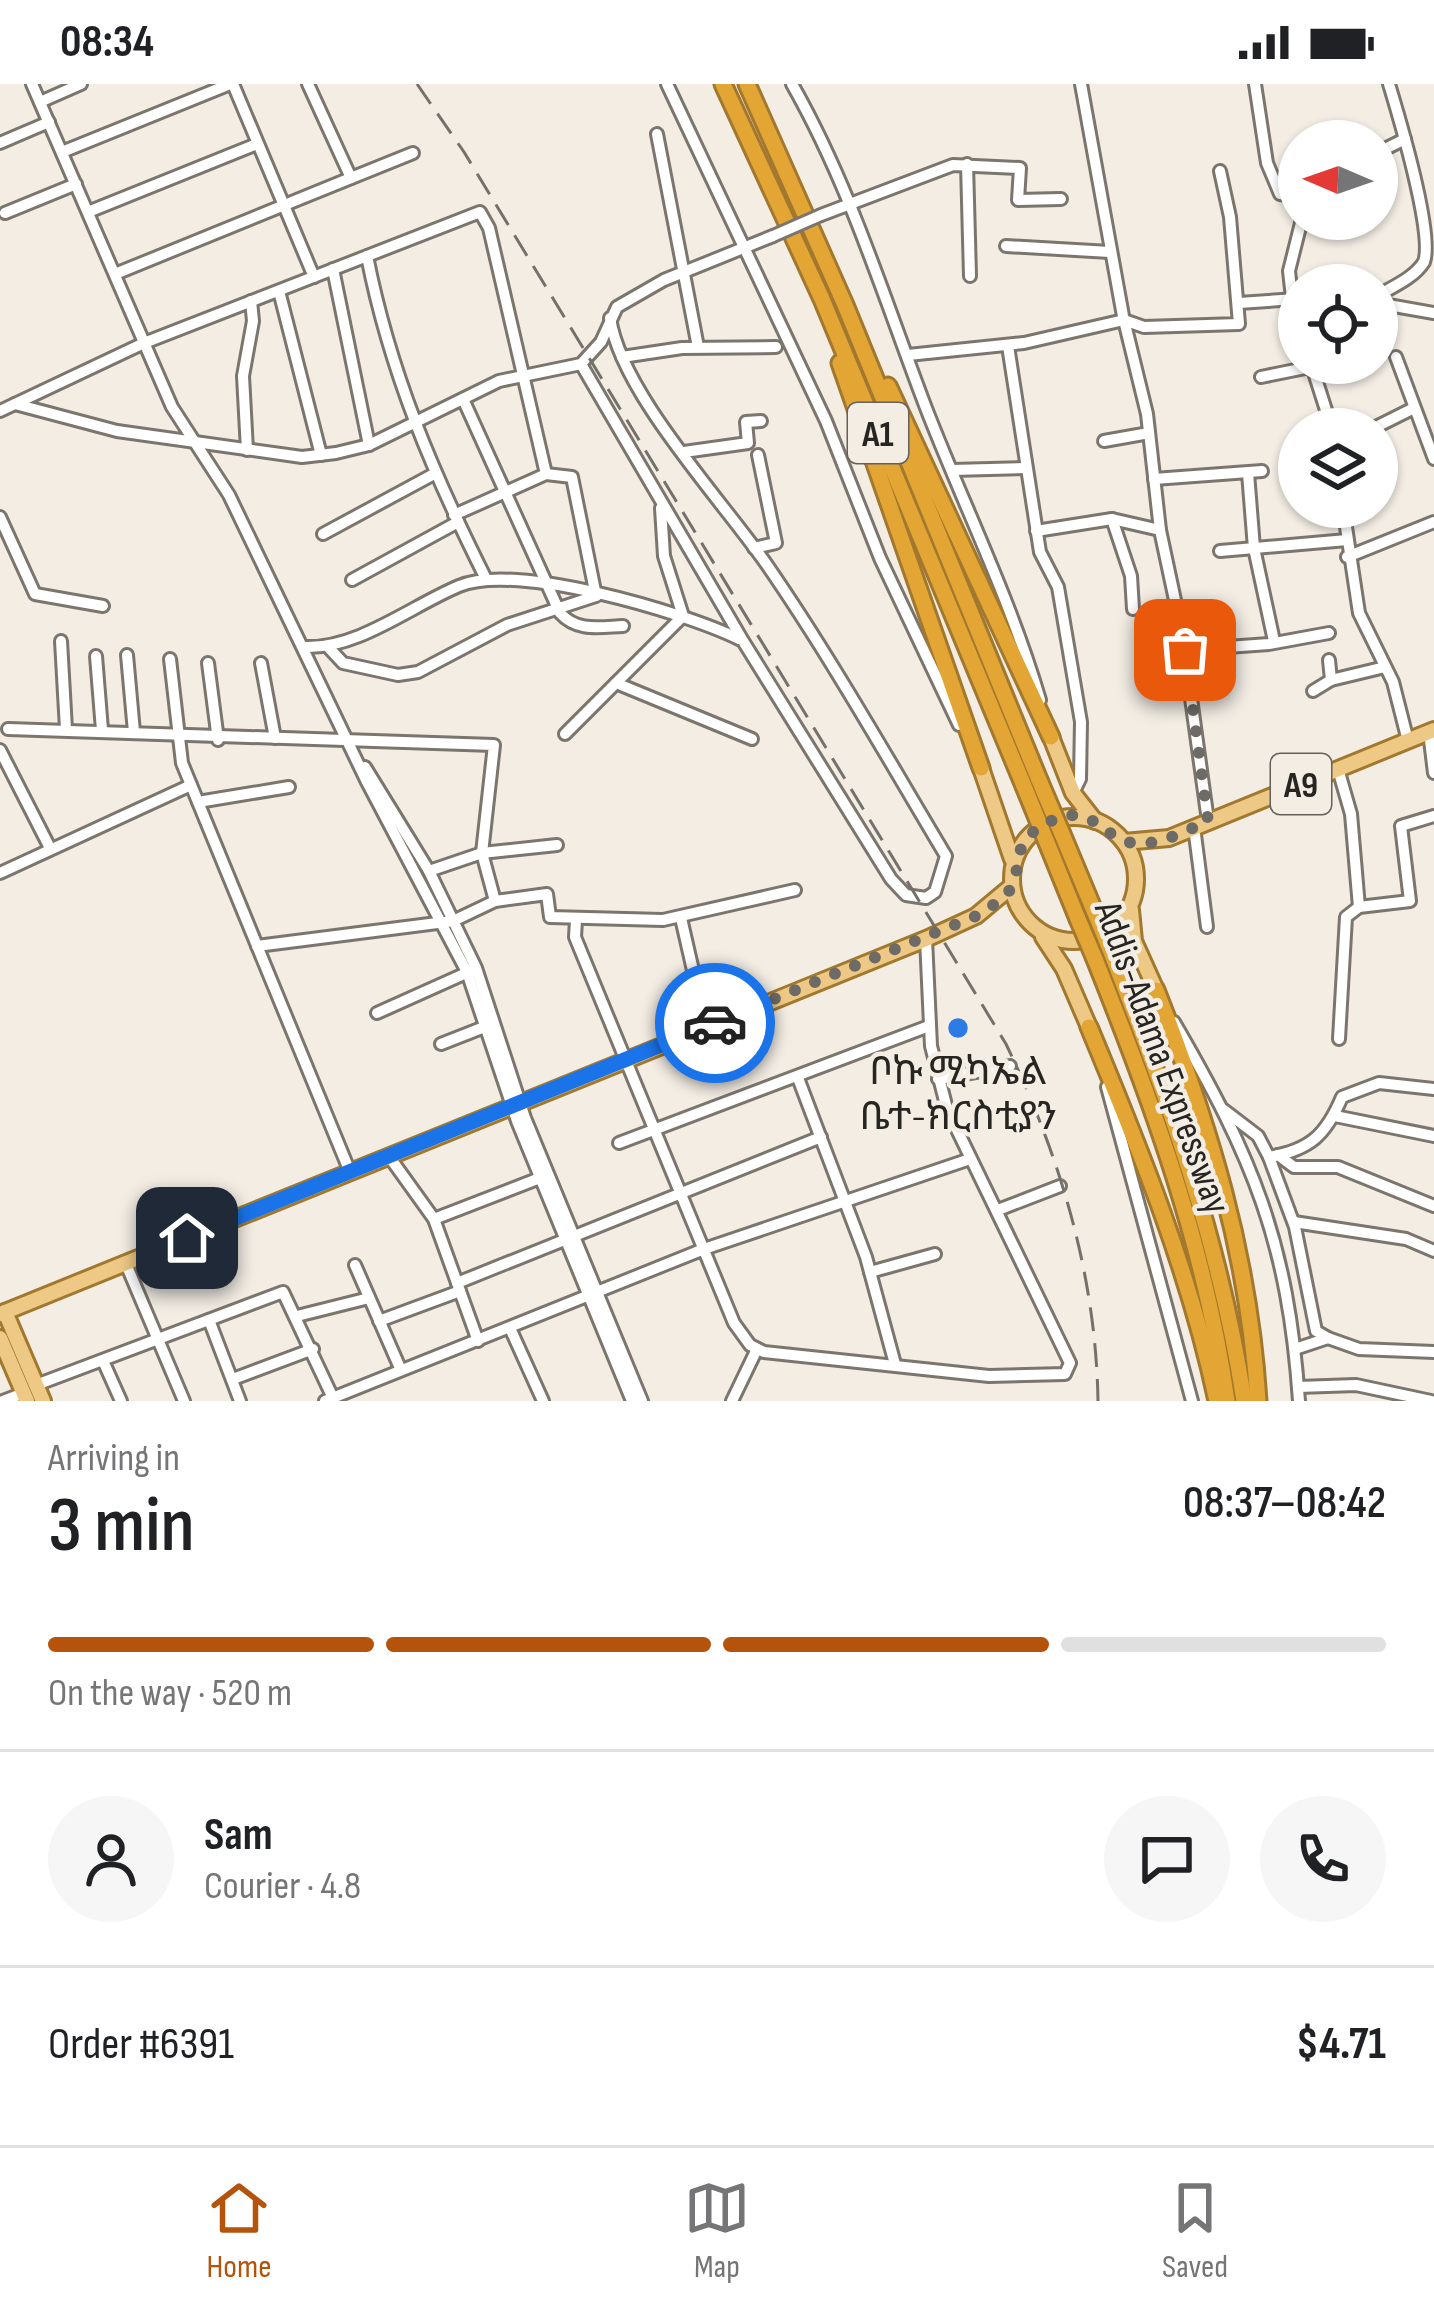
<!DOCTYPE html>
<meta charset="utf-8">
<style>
:root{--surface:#fff;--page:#f6f6f6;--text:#202124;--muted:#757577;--line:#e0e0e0;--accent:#b45309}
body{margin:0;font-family:"Sofia Sans Condensed","Noto Sans Ethiopic",sans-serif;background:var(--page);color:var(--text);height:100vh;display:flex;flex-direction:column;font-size:45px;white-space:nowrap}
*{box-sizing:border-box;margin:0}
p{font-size:39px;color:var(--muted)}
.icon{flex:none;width:66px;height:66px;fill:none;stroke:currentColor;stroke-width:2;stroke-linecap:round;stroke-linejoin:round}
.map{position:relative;height:1317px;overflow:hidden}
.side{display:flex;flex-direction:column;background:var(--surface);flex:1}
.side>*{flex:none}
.needle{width:78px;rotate:272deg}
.buttons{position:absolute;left:1278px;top:36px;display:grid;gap:24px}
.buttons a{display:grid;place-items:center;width:120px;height:120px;border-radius:50%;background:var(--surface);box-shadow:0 3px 9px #0004;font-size:60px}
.pin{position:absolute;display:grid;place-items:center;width:102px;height:102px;color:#fff;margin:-51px;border-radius:24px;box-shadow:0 6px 18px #0006}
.courier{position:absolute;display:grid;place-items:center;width:120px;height:120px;margin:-60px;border:9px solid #1a73e8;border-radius:50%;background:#fff;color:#222;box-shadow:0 3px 15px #0007}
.head em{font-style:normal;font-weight:600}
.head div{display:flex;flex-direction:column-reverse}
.head{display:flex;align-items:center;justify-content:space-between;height:204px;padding:0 48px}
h1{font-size:78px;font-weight:600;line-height:90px}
.bar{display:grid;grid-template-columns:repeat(4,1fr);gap:18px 12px;align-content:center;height:144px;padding:0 48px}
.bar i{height:15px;border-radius:9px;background:var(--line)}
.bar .selected{background:var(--accent)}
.bar p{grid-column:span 4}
.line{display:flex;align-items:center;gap:30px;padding:0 48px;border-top:3px solid var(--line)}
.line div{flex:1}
.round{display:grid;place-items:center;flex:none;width:126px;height:126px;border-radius:63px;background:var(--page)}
.status{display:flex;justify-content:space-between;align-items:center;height:84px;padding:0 60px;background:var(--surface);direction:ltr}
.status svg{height:33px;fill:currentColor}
.tab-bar{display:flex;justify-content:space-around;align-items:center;height:168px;border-top:3px solid var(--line);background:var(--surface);font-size:33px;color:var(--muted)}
.tab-bar a{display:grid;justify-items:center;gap:6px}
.tab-bar .selected{color:var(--accent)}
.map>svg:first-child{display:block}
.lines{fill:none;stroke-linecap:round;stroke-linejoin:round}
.minor-casing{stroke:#7b756d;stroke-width:16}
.major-casing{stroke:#a1782e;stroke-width:20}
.highway-casing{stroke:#a1782e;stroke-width:21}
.minor{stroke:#fff;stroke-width:10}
.major{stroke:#eec985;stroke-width:14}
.highway{stroke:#e3a534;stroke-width:15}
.rail{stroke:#74706b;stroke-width:3;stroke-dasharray:24 12;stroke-linecap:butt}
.minor-bridge-casing{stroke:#7b756d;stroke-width:16;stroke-linecap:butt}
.highway-bridge-casing{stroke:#a1782e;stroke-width:21;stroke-linecap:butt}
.minor-bridge{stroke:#fff;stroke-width:10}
.highway-bridge{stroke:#e3a534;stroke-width:15}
.done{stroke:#6e6b66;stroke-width:12;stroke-dasharray:0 21.6}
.route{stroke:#1a73e8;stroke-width:15}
.poi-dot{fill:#2d7be7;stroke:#f3ede4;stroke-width:4.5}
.labels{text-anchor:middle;stroke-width:9;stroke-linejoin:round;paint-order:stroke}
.shield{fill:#f3ede4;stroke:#64615c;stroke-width:3}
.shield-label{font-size:36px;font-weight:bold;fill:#272522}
.street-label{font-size:39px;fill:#272522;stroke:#f3ede4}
.poi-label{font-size:39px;fill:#272522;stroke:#f3ede4}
</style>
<div class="status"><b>08:34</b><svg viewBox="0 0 49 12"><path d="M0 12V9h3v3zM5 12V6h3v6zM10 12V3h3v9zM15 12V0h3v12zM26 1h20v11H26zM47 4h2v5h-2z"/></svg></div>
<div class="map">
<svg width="1434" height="1317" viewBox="0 0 1434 1317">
<rect width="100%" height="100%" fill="#f3ede4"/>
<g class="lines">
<defs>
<g id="minor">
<polyline points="32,0 172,323 229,411 367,698 467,888 517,1037 632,1317"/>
<polyline points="233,0 314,193"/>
<polyline points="667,0 826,337 880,474 959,641"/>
<path d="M792,0C850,102 884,214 926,324C964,422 1010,514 1040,616"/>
<polyline points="1081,0 1123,232 1147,330 1160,446 1182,549 1208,737"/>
<polyline points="1255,0 1267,79 1280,110 1293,112 1299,124"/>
<polyline points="40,18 81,0"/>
<polyline points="657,50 698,263"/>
<polyline points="0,59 49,38"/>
<polyline points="62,68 230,0"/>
<polyline points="1377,69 1405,55"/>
<polyline points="967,80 970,192"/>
<polyline points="351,94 413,69"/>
<polyline points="88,128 257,60"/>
<polyline points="5,129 76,100"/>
<polyline points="821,131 953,81 1020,84 1018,116 1061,115"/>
<polyline points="1006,162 1110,168"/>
<path d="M367,172C390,289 433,389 486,495"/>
<polyline points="333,185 369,361"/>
<polyline points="115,190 351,94 308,0"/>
<polyline points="279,207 321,371"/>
<path d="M1377,212C1392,203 1414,194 1424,178C1434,150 1399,33 1389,0"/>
<polyline points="1292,214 1289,187 1302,135"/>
<polyline points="1239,219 1296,215"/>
<polyline points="1377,219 1434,229"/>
<polyline points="1008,262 1040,468 1058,503 1081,638 1080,695 1073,709"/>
<polyline points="908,271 1024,259 1124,236 1144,243 1239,240 1230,133 1220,87"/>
<polyline points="622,273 682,264 776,263"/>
<polyline points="1396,273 1434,375"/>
<polyline points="1311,279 1332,345"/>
<path d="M581,280L743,557L891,795L906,811L926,814L935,808L946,772C888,675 831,574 767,481C722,416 621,309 610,234"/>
<polyline points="1261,293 1330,279"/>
<path d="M463,315L560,529C577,548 599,543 623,542"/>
<polyline points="15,320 117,347 302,373 336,369 369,361 499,297 581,280 601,258 617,223 664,196 773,152"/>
<polyline points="0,327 144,259 480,128 489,144 546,390"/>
<polyline points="1372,345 1414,324"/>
<polyline points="1104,357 1149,349"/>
<polyline points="247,366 243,292 253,237 251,217"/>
<polyline points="684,368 748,359 746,338 761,337"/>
<polyline points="952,386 1026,384"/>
<polyline points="1248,389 1254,464 1274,557"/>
<polyline points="1154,395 1262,387"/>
<polyline points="1297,404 1299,403"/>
<polyline points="1343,423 1359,529 1393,598 1408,657"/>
<polyline points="0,433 35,510 103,522"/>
<polyline points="1112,435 1131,492 1133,525"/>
<polyline points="1036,447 1112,435 1160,446"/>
<polyline points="323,450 434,390"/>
<polyline points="754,464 776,459 758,371"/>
<polyline points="1220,467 1347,456"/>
<polyline points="1347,473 1434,438"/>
<polyline points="352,496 458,438"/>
<polyline points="61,557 66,645"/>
<path d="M305,563C358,565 411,522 459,502C515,478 684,528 739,555"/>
<polyline points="329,564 343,579 398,591 418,588 507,541 596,512 572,393 546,390 454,431"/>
<polyline points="1185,566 1269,560 1329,549"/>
<polyline points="127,571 134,648"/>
<polyline points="96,572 102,646"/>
<polyline points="170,575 182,679 350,1088"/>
<polyline points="1329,576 1331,596"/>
<polyline points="208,579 218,656"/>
<polyline points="261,579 275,654"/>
<polyline points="616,599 752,655"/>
<polyline points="1313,607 1331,596 1385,583"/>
<polyline points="8,645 494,661 482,769 495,817"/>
<polyline points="1429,648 1434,689"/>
<polyline points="565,650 683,532 664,472 661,424"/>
<polyline points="0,666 50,764"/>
<polyline points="365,683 429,787 476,884 525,1034 642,1317"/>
<polyline points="1338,685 1351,730 1359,823 1410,817 1401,742 1434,732"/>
<polyline points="198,718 289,703"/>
<polyline points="1194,743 1207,843"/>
<polyline points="429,787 482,769 557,761"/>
<polyline points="0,789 191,701"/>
<polyline points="681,834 706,943"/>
<polyline points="576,836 575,853 734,1239 750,1261 764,1268 989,1292 1065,1290 1070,1279 947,1025 931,962 926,855"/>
<polyline points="257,862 453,837 495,817 547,810 550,833 663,836 795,806"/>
<polyline points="377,929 473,886"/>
<path d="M1174,938C1253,1074 1288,1158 1299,1317"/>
<polyline points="1339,955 1346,833 1359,823"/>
<polyline points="441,960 492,940"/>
<polyline points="798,994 866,1173 895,1280"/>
<polyline points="938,995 1010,982"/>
<polyline points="1107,1003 1192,1317"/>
<path d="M1224,1026L1258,1052L1269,1073C1310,1066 1326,1051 1342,1013L1379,999L1434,1005"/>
<polyline points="1335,1032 1434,1052"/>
<polyline points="619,1059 929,942"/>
<polyline points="388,1071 434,1135 478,1257"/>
<polyline points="1278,1071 1294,1083 1338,1083 1434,1122"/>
<polyline points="1269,1073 1295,1143 1316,1247 1328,1254"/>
<polyline points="998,1126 1060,1102"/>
<polyline points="434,1135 545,1092"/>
<polyline points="1294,1138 1406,1155 1434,1167"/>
<polyline points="126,1180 184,1317"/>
<polyline points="355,1181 400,1284"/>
<polyline points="870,1188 935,1170"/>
<polyline points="457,1199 821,1053"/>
<polyline points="297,1232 369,1214"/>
<polyline points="209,1236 240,1317"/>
<polyline points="379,1237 460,1207"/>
<polyline points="510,1244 543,1317"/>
<polyline points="1295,1265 1328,1254 1359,1265 1434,1268"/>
<polyline points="104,1279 121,1317"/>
<polyline points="233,1295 313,1265"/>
<polyline points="36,1301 283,1208 333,1314"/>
<polyline points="1298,1303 1356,1301 1431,1317"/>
<polyline points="3,1317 24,1309"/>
<polyline points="325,1317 704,1165 970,1075"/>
<polyline points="732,1317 757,1265"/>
</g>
<g id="major">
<polyline points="1051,653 1073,709 1095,737"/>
<polyline points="981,684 1012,775"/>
<circle cx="1074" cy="795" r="62"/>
<polyline points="1124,758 1169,754 1434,646"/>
<polyline points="1131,826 1134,857 1156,906"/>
<polyline points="1043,853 1064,885 1089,943"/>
<polyline points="5,1228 43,1317"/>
<polyline points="0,1230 926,855 976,832 1012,802"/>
<polyline points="0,1254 27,1317"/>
</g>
<g id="highway">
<polyline points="723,0 822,215 1024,702"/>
<polyline points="747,0 845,221 1039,696"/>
<polyline points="840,279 981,684"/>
<polyline points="888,302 1051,653"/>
<polyline points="1062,750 1095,829"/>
<polyline points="1046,756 1078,835"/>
<path d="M1111,868C1169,1016 1220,1159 1244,1317"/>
<path d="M1095,875C1153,1020 1205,1162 1227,1317"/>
<path d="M1156,906C1209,1040 1249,1171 1258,1317"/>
<path d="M1089,943C1139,1063 1190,1189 1217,1317"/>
</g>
</defs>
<use href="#minor" class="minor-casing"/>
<use href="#major" class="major-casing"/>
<use href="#highway" class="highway-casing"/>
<use href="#minor" class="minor"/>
<use href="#major" class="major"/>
<use href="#highway" class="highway"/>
<path class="rail" d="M417,0L464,68L1006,960C1060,1072 1096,1191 1098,1317"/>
<defs>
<polyline id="minor-bridge" points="773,152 821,131"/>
<g id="highway-bridge">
<polyline points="1039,696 1062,750"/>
<polyline points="1024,702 1046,756"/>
<polyline points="1095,829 1111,868"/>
<polyline points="1078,835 1095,875"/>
</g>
</defs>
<use href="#minor-bridge" class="minor-bridge-casing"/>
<use href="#highway-bridge" class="highway-bridge-casing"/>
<use href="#minor-bridge" class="minor-bridge"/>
<use href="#highway-bridge" class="highway-bridge"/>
</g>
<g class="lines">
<path class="done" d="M715,939L976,832C987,825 1007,814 1012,802C1023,776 1011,759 1045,740C1090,715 1100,751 1128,758C1154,765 1185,747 1208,737L1185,566"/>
<polyline class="route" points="187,1154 715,939"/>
</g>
<circle class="poi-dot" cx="958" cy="944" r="12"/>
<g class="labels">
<g class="shield">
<rect x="848" y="319" width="60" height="60" rx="9"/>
<rect x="1271" y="670" width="60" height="60" rx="9"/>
</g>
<g class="shield-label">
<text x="878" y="362">A1</text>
<text x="1301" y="713">A9</text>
</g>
<g class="street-label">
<text transform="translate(1164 973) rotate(70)" y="14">Addis-Adama Expressway</text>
</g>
<g class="poi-label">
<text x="958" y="1000">ቦኩ ሚካኤል<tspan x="958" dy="45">ቤተ-ክርስቲያን</tspan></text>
</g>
</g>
</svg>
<div class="buttons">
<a><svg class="needle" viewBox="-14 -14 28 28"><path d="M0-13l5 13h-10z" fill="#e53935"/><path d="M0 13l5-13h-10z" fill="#757577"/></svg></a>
<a><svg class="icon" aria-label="locate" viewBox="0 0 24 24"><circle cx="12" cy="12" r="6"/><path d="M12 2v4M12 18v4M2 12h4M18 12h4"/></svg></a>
<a><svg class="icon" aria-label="layers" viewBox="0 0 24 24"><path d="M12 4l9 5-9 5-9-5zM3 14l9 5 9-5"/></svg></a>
</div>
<div class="pin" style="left:1185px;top:566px;background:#ea580c"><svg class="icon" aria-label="bag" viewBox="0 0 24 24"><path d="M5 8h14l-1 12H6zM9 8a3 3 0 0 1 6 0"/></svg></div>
<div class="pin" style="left:187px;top:1154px;background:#1f2937"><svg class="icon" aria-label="home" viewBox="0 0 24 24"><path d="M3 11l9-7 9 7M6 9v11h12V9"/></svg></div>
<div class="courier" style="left:715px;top:939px"><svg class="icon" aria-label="car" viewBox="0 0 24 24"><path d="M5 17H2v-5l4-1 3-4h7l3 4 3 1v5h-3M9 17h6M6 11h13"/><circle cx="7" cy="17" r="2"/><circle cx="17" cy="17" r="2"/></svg></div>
</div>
<section class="side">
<div class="head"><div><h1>3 min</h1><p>Arriving in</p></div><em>08:37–08:42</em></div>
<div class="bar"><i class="selected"></i><i class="selected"></i><i class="selected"></i><i></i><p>On the way · 520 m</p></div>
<div class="line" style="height:216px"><a class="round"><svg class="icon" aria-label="person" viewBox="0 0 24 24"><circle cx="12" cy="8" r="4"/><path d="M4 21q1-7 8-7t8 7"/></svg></a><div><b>Sam</b><p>Courier · 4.8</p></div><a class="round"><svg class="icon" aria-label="chat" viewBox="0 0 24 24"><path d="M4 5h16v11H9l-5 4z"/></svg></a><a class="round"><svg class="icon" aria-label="phone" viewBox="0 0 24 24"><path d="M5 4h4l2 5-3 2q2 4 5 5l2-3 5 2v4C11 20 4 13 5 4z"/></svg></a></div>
<div class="line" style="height:156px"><div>Order #6391</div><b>$4.71</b></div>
</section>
<nav class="tab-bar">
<a class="selected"><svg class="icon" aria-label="home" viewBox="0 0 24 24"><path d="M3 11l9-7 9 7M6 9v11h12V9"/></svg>Home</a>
<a><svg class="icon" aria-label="map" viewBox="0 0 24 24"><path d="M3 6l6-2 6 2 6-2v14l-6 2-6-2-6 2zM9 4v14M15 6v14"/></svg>Map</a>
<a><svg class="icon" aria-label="saved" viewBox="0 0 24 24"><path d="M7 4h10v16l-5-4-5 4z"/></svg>Saved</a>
</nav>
